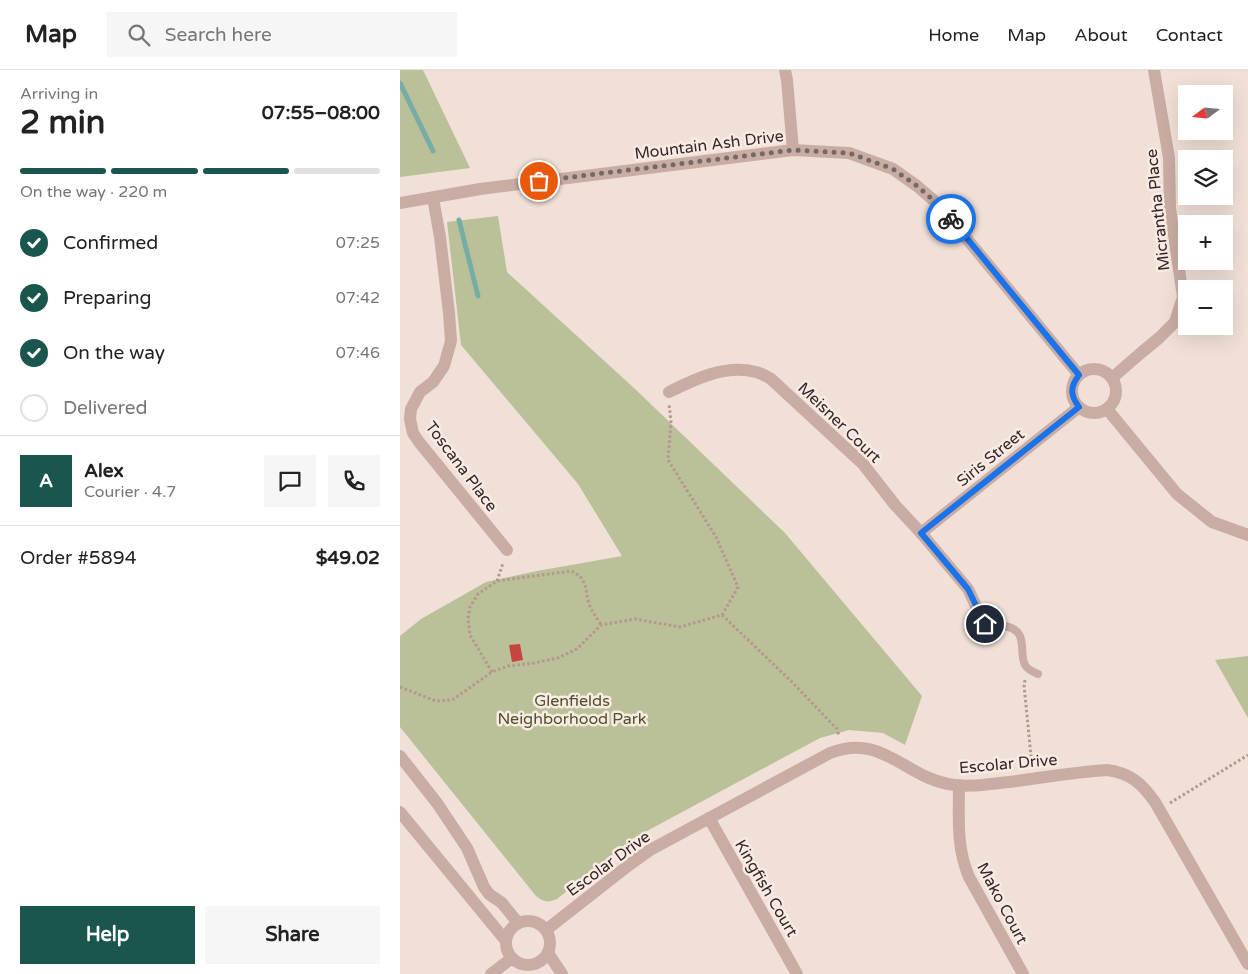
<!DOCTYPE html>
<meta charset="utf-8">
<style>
:root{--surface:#fff;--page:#f6f6f6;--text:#222;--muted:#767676;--line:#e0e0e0;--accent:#1b564e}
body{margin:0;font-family:"Varela Round",sans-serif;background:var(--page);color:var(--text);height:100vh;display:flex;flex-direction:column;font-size:19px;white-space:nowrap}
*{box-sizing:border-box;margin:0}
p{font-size:16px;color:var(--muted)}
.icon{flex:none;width:28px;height:28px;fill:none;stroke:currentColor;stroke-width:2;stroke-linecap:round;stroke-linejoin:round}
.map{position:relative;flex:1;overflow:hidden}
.sheet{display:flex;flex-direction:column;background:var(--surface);width:400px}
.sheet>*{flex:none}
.needle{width:32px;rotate:254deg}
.tools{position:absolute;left:778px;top:15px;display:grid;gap:10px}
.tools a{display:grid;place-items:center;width:55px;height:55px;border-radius:0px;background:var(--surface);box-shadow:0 5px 20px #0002;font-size:25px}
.pin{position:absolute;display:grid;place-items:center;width:42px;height:42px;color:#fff;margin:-21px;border:2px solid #fff;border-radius:50%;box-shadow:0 1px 5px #0007}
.courier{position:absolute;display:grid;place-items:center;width:50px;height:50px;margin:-25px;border:4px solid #1a73e8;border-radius:50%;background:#fff;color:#222;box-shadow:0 1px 6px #0007}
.summary em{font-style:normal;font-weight:800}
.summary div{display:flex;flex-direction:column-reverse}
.summary{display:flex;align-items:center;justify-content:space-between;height:85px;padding:0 20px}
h1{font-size:32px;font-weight:800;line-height:38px}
.bar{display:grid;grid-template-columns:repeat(4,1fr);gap:8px 5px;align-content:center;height:60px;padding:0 20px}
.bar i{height:6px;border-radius:4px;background:var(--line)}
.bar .on{background:var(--accent)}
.bar p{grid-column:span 4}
.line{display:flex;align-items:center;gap:12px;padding:0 20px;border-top:1px solid var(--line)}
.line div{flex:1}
.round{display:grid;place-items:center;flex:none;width:52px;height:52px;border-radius:0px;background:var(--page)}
ol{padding:0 20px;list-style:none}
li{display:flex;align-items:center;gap:15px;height:55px}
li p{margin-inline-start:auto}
li .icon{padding:5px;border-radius:50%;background:var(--accent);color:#fff;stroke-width:4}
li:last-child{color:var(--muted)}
li i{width:28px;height:28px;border:2px solid var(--line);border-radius:50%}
.action{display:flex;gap:10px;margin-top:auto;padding:10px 20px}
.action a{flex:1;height:58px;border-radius:0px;background:var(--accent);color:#fff;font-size:20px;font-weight:800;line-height:58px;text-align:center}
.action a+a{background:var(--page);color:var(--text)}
header{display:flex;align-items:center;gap:30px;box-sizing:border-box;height:70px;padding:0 25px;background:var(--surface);border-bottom:1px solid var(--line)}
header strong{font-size:24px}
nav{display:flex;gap:28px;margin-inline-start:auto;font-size:18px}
.search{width:350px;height:45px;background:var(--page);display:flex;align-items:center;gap:12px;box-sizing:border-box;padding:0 18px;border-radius:0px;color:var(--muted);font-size:19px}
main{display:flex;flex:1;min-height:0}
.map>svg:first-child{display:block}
.green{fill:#bac098}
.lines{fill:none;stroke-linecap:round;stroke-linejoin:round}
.stream{stroke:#76aea6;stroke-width:5}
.building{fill:#c8453f}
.path{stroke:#b5978e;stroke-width:3;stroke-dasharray:2.5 2.5;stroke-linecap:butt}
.service{stroke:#c9ada4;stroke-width:8}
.minor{stroke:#c9ada4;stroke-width:12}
.tertiary{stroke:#c9ada4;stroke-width:12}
.done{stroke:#766864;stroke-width:5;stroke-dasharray:0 9}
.route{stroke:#1a73e8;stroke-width:6}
.labels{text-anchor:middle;stroke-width:5;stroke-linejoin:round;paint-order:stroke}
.street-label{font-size:16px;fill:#342726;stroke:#f9ebe4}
.park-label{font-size:16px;fill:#4c5329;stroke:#f9ebe4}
</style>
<header>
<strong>Map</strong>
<div class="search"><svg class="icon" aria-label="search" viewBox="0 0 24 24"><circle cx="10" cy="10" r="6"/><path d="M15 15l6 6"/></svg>Search here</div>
<nav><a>Home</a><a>Map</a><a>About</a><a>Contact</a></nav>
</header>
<main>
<section class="sheet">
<div class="summary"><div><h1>2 min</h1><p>Arriving in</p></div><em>07:55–08:00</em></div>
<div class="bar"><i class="on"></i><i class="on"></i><i class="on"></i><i></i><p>On the way · 220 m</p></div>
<ol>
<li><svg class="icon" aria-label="check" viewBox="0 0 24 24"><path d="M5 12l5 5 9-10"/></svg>Confirmed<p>07:25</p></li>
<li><svg class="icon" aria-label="check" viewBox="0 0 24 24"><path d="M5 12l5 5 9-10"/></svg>Preparing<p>07:42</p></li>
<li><svg class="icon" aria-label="check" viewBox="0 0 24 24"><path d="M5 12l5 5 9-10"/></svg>On the way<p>07:46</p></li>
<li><i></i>Delivered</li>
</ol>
<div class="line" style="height:90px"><b class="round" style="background:var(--accent);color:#fff">A</b><div><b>Alex</b><p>Courier · 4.7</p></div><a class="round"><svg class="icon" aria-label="chat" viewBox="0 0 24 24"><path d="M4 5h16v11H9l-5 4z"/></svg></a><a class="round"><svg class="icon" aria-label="phone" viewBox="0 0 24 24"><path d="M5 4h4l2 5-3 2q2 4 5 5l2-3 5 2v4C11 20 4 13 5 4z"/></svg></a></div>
<div class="line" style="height:65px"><div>Order #5894</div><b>$49.02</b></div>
<div class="action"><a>Help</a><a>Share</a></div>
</section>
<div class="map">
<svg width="848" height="904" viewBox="0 0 848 904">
<rect width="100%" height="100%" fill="#f1e0d7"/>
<g class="green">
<polygon points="0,0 23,0 70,98 0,107"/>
<path d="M98,146L107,202L234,318L385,463L522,626L505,675L483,663L449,660L420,668L232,769L157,829C148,833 143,832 136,826L0,657V566L21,549L86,512L137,501L222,486L178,414L61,275L47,152Z"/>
<polygon points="848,586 848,648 815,590"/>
</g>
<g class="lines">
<g class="stream">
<polyline points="0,13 33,81"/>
<polyline points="59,150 78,226"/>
</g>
</g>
<polygon class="building" points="120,574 123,590 112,592 109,575"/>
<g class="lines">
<g class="path">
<polyline points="97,511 103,493"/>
<polyline points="322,545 392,612 437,659 439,666"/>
<path d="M92,602L70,565L68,549L70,537L78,524L97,511L171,501C187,507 185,519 189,534C192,542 197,548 201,555"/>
<polyline points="625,610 624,615 632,696"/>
<polyline points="0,617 36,631 52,630 92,602 108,596 134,593 158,588 177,579 201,555 235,549 280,557 322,545 338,517 316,467 268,390 271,351 269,334"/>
<polyline points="770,733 848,685"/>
</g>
<path class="service" d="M585,555C591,555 599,554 605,556C630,561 618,582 625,595C628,600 633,602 638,604"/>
<g class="minor">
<polyline points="385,0 387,10 393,80"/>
<polyline points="33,128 40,167 49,243 51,271 44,296 33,312 20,322 11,339 10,349 13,363 19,372 107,480"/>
<polyline points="0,133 80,119 393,80 449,83 493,99 517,116 539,135 679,305"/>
<circle cx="694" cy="321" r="22"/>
<polyline points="712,308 742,282 759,268 775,252 783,227 770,138 769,88 754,0"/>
<path d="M269,322C295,309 326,294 356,302C361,303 366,306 371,309L463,394L495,435L521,463L568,519L585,555"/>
<polyline points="707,339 777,424 812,452 848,465"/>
<polyline points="521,463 679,337"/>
<path d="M559,715C559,747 556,777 569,807L623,904"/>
<polyline points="309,748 397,904"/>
<path d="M146,860L229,795L250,780L430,683C481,663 503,705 548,714C568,718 588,714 609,712C641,708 674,702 707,700C731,703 742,714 755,732L848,894"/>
<polyline points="91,904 112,888"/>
</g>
<g class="tertiary">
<polyline points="0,686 37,733 67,778 84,817 89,824 102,833 118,853"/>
<polyline points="0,742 106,871"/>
<circle cx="128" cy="873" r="22"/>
<polyline points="148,883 162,904"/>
</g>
</g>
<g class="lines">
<polyline class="done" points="139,111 393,80 449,83 493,99 517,116 539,135 551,149"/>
<path class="route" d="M551,149L679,305C670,317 670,325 679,337L521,463L568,519L585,554"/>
</g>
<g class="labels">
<g class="street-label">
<text transform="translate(309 74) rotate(-7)" y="6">Mountain Ash Drive</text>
<text transform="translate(757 140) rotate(-96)" y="6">Micrantha Place</text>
<text transform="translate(440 352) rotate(44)" y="6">Meisner Court</text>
<text transform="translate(590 387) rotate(-39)" y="6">Siris Street</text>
<text transform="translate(62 396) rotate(53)" y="6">Toscana Place</text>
<text transform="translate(608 693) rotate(-5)" y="6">Escolar Drive</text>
<text transform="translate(208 793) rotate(-36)" y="6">Escolar Drive</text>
<text transform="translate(367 818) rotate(60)" y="6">Kingfish Court</text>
<text transform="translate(603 833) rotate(62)" y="6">Mako Court</text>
</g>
<g class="park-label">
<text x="172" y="636">Glenfields<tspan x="172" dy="18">Neighborhood Park</tspan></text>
</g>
</g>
</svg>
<div class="tools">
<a><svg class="needle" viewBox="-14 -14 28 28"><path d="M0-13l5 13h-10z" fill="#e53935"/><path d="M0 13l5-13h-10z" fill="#767676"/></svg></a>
<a><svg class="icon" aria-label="layers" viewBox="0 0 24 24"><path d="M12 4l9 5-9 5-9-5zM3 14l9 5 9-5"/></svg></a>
<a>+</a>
<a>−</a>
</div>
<div class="pin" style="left:139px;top:111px;background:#ea580c"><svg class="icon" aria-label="bag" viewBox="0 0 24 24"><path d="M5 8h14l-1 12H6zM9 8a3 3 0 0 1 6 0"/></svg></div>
<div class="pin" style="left:585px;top:554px;background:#1f2937"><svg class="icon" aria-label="home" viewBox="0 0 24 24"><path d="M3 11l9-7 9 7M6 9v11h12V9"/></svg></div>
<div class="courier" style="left:551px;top:149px"><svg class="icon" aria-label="bike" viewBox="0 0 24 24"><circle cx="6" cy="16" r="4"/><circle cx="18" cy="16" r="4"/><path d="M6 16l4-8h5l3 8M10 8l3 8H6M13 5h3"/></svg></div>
</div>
</main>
